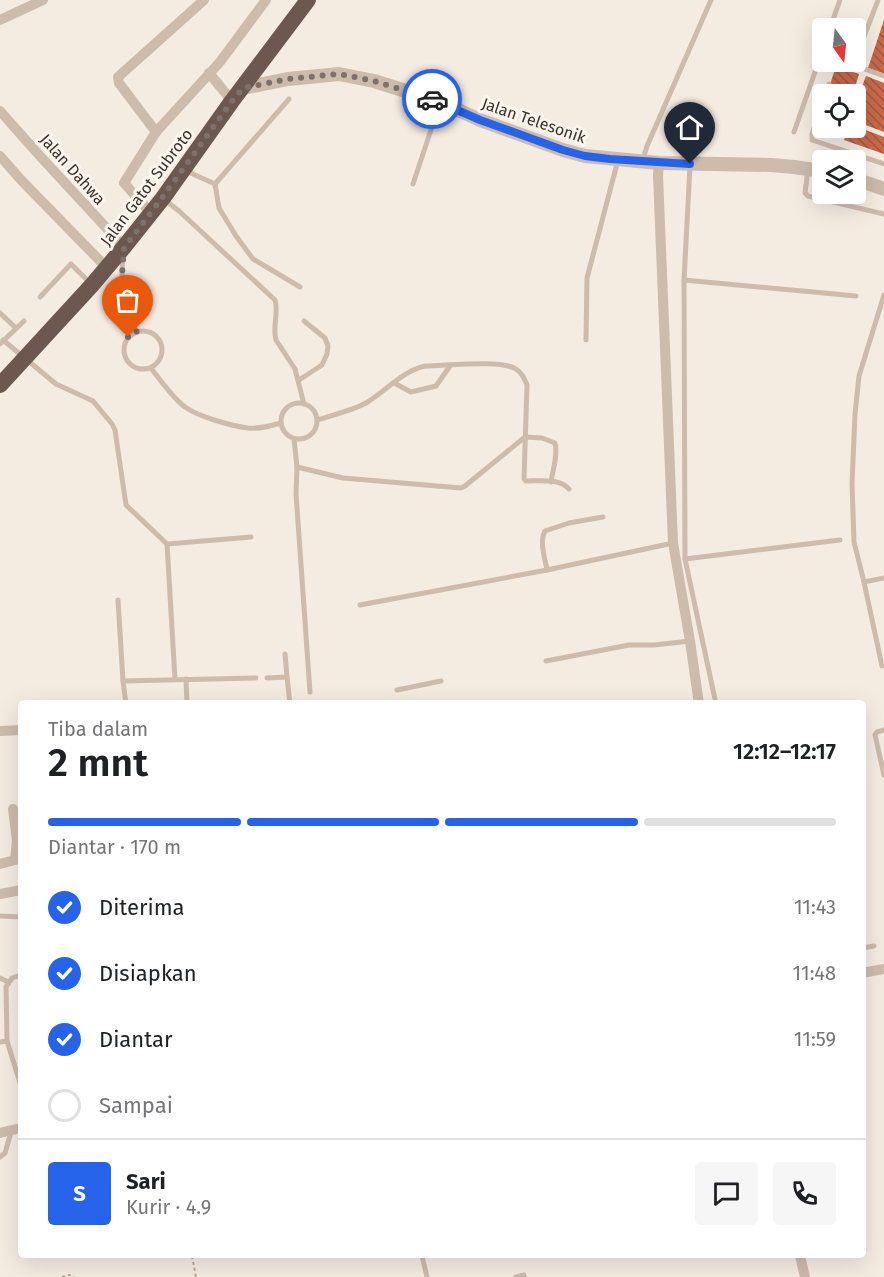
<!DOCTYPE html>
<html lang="id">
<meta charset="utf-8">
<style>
:root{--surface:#fff;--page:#f6f6f6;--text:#202124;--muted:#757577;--line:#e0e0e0;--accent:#2563eb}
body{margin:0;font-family:"Fira Sans",sans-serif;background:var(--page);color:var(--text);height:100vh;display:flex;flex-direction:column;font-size:22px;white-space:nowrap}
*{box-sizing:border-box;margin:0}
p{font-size:20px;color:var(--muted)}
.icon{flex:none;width:33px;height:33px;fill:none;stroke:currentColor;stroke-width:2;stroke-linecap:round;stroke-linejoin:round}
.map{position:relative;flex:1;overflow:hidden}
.panel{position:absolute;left:18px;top:700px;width:848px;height:558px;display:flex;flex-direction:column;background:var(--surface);border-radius:6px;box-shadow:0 6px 24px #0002}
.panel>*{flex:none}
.needle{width:39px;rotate:165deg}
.controls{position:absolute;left:812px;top:18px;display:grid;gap:12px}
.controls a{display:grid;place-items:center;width:54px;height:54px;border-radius:6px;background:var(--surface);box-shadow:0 6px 24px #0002;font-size:30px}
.pin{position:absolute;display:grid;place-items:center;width:51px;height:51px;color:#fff;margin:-62px -26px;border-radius:50% 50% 50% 0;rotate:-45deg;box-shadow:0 0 6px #0007}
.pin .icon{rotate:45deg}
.courier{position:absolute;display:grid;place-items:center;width:60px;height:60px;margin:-30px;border:4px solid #2563eb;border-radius:50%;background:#fff;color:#222;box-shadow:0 2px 8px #0007}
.overview em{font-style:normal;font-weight:600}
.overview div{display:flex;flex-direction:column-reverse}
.overview{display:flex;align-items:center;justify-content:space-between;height:102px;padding:0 30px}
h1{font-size:39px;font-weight:600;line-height:45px}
.bar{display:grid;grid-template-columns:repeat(4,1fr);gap:9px 6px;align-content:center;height:72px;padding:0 30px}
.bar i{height:8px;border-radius:4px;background:var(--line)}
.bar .active{background:var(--accent)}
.bar p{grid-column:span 4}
.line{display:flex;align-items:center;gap:15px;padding:0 30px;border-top:2px solid var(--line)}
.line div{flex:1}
.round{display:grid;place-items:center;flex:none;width:63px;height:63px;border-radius:6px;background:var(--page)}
ol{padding:0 30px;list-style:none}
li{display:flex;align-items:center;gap:18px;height:66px}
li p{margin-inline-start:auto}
li .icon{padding:6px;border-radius:50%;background:var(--accent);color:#fff;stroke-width:4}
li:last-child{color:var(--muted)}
li i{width:33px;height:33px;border:3px solid var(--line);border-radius:50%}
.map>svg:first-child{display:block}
.building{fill:url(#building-back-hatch)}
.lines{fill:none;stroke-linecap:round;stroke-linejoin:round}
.path{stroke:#b9a596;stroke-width:2;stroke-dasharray:3 3;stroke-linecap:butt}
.service{stroke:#cdbbac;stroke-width:5}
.minor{stroke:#cdbbac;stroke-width:10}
.tertiary{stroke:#cdbbac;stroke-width:14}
.trunk{stroke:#6c584f;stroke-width:16}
.done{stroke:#7c716b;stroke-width:6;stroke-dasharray:0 10.8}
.route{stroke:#2563eb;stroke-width:8}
.labels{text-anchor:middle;stroke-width:6;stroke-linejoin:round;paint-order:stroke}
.street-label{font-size:16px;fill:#3b302b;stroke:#fbf5ee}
</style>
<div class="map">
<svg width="884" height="1277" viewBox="0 0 884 1277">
<defs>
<pattern id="building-back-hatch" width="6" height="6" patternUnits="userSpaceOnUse" patternTransform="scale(1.5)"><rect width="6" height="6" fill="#c8694b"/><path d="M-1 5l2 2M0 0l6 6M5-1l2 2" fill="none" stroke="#a4573f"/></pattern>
</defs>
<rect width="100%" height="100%" fill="#f4ebe1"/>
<g class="building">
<polygon points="884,20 884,74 868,68"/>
<polygon points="836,66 859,74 853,94 827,94"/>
<polygon points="866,76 884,83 884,132 855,121 855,105"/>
<polygon points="822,112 822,128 842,128 839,138 816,130"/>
<polygon points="855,126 884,137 884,154 844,140 849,128 855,128"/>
</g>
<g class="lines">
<g class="path">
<polyline points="192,1256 196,1277"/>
<polyline points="62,1277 69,1275 74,1277"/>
</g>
<g class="service">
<polyline points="878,0 855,60 857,66 859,67 884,76"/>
<polyline points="830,28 840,0"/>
<polyline points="825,94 829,84"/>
<polyline points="822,104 812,134 812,140 884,164"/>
<polyline points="794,132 822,52"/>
<polyline points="643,159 647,146 711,0"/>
<polyline points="690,166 684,280 685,559 716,704"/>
<polyline points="808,169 805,193 808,196 884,214"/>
<polyline points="186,171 215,184 219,208 236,236 253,259 300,287"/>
<polyline points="215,184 289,99"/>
<polyline points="413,184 440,103"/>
<path d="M165,200L179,211L275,300C279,313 272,327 276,340L295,369L304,404"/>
<path d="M123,256C121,282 120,311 137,332"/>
<polyline points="684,280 856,296"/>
<polyline points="884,295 859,376 855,414 852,484 854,542 864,582 884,578"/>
<polyline points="40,297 71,264 91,284"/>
<polyline points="0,313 16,328"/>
<circle cx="143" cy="350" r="19"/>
<polyline points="3,340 56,384 93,401 112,424 115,430 126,505 167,544 175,679"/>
<polyline points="586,340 587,278 618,160"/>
<polyline points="0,344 24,321"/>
<path d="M151,368C160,380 174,399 185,407C199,417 232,426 248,428C260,429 270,426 281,423"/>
<polyline points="299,380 322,365 327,354 328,346 325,338 304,321"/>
<polyline points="394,383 411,392 436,386 450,366"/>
<circle cx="299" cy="421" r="18"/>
<path d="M318,420C333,415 353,410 366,403C386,391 402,371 425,366C445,366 501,359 516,369C522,373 524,378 527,385L524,479L526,481C538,481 560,478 569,489"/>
<polyline points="294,439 297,467 296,494 310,692"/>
<path d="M297,467L343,478L461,488L465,486L525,437L542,438L555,443C558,455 553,469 551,482"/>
<polyline points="167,544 251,537"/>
<polyline points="685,559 840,540"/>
<path d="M547,570C545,558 539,542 545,531L569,523L603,517"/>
<polyline points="864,582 882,666"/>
<polyline points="118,600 123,681 256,678"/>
<polyline points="360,605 547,570 673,543"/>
<polyline points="546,661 629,645 654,645 690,641"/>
<polyline points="287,677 290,704"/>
<polyline points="267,678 287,677 285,654"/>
<polyline points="186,679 187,704"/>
<polyline points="123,681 126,704"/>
<polyline points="397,690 441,681"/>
<polyline points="884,730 877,732 875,735 884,775"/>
<polyline points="0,916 21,917"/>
<polyline points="862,948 874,946"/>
<polyline points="0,978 8,982"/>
<polyline points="7,1041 21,1086"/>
<polyline points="0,1042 7,1041 6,987 12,978 21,975"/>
<polyline points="0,1157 5,1153 11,1132"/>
<polyline points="422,1256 427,1277"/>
<polyline points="516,1277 524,1275"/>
</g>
<g class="minor">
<polyline points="0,20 43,0"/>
<polyline points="209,73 232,101"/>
<polyline points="0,111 40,156 124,247"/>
<polyline points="156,132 119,83 118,77 204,0"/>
<polyline points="0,156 22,181 107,268"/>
<polyline points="659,163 658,176 673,543 690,641 699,704"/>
<polyline points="151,213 124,183 156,132 220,62 266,0"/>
<polyline points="0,731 21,730"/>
<polyline points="13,809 17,841 21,842"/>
<polyline points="0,864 15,860 17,841"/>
<polyline points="0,894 21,890"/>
<polyline points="862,973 884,969"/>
<polyline points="0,1133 21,1128"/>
<polyline points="800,1256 805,1277"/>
</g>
<g class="tertiary">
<polyline points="243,88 288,79 339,74 374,81 441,102 480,120 563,150 585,156 659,163 771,165 794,167 822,171"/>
<polyline points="855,179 884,189"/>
</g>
<polyline class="trunk" points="0,385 92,285 124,247 163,198 232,101 308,0"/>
</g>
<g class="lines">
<polyline class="done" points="128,337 137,332 130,324 126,313 124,300 122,275 124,248 162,198 232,101 243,88 288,79 339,74 374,81 432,99"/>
<polyline class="route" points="432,99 480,120 563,150 585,156 610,159 690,164"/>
</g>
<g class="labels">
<g class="street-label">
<text transform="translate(534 120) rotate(19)" y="6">Jalan Telesonik</text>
<text transform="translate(73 169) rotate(48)" y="6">Jalan Dahwa</text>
<text transform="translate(146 187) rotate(-53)" y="6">Jalan Gatot Subroto</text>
</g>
</g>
</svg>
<div class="controls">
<a><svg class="needle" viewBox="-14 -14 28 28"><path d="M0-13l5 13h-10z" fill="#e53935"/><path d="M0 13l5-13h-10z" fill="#757577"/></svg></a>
<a><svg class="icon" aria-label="locate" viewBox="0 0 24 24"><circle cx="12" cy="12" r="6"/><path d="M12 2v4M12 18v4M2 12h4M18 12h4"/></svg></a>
<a><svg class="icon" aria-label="layers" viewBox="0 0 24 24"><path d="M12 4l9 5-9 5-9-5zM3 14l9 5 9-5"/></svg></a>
</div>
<div class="pin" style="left:128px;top:337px;background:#ea580c"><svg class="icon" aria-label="bag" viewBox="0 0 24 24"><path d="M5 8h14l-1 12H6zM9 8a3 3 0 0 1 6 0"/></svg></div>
<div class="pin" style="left:690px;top:164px;background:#1f2937"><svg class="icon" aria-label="home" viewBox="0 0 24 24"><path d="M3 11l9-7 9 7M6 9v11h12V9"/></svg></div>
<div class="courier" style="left:432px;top:99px"><svg class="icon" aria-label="car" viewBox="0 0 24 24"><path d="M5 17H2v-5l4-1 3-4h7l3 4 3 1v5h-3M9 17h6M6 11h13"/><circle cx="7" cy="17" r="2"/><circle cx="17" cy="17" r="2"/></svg></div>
<section class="panel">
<div class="overview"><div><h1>2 mnt</h1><p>Tiba dalam</p></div><em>12:12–12:17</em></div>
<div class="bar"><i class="active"></i><i class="active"></i><i class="active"></i><i></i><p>Diantar · 170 m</p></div>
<ol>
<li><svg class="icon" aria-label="check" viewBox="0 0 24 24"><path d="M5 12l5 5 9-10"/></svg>Diterima<p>11:43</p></li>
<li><svg class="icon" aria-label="check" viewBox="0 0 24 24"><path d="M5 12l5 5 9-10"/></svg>Disiapkan<p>11:48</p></li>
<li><svg class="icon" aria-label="check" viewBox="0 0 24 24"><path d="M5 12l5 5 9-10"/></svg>Diantar<p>11:59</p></li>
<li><i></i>Sampai</li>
</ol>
<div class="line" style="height:108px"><b class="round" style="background:var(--accent);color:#fff">S</b><div><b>Sari</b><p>Kurir · 4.9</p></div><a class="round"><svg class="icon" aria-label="chat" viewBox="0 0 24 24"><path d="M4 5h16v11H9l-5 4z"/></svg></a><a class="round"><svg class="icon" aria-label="phone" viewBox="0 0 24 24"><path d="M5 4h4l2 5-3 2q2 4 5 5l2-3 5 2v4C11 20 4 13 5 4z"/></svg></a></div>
</section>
</div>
